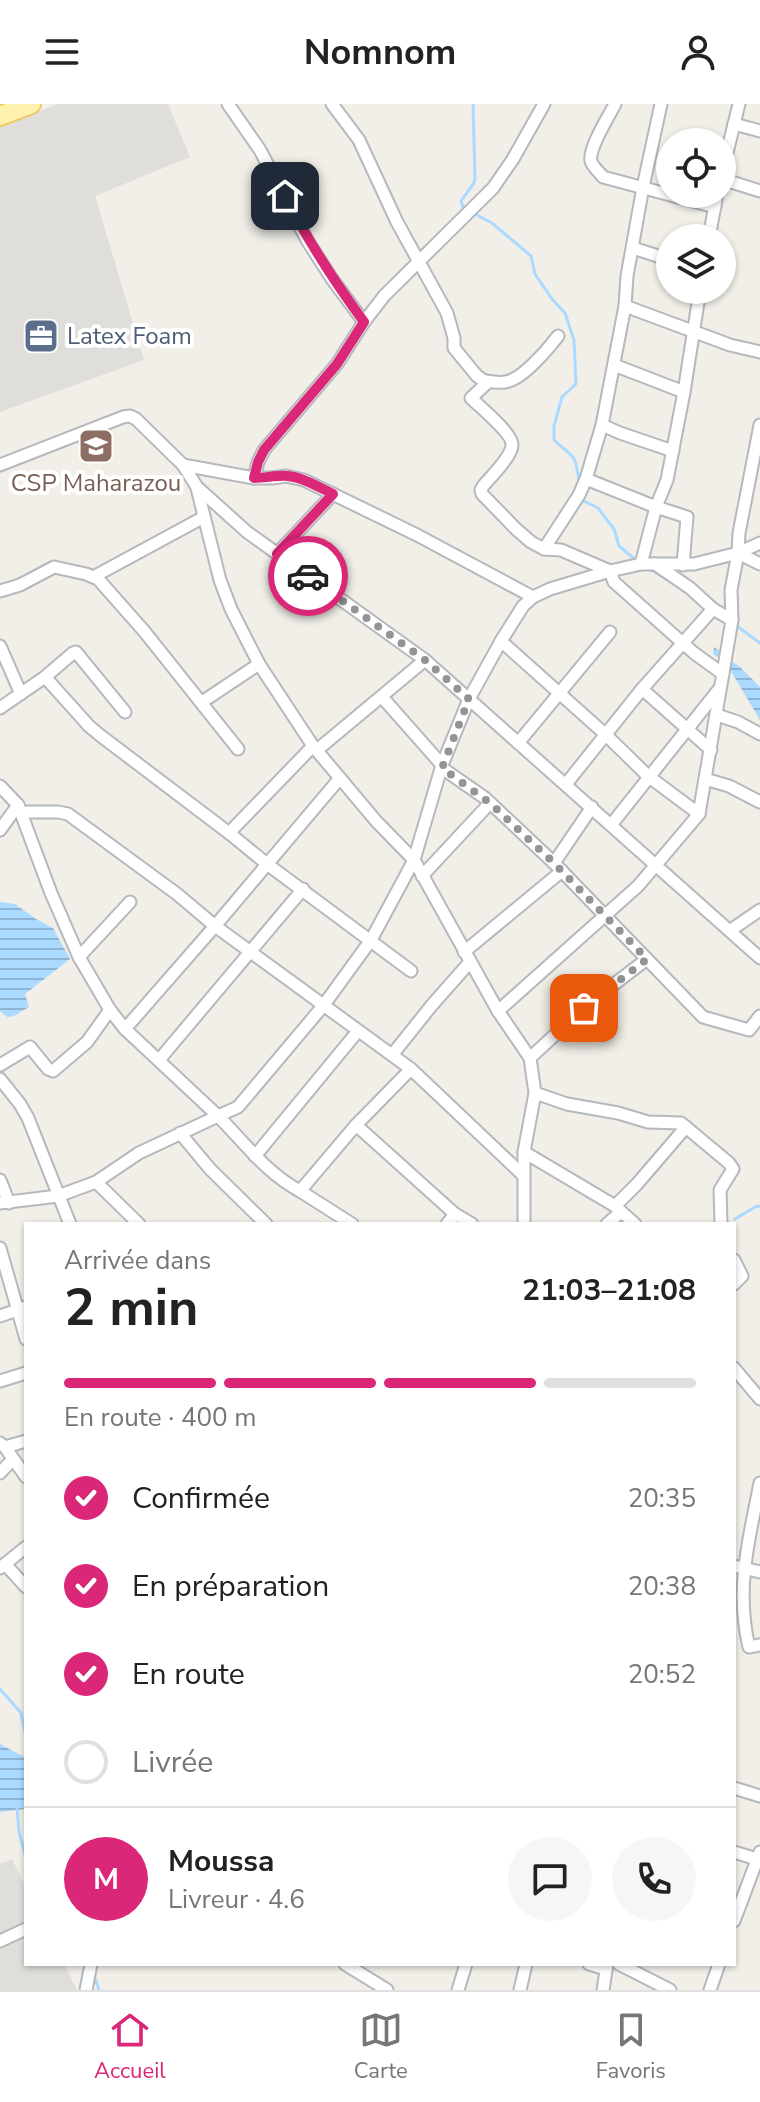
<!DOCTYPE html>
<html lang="fr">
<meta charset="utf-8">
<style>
:root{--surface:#fff;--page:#f6f6f6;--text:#222;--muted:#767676;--line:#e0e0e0;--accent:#db2777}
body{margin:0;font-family:"Nunito Sans",sans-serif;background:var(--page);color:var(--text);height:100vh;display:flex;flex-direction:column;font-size:30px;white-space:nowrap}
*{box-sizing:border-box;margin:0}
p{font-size:26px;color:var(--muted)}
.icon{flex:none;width:44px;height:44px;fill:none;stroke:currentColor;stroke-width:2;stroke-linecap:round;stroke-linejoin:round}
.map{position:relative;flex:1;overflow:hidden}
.panel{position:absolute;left:24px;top:1118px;width:712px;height:744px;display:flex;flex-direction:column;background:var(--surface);border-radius:0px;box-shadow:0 2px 6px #0004}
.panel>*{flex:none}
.buttons{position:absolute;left:656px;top:24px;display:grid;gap:16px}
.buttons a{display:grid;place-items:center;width:80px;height:80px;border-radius:50%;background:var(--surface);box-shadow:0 2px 6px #0004;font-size:40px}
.pin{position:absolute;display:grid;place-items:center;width:68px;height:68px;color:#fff;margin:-34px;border-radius:16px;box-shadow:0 4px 12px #0006}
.courier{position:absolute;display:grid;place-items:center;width:80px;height:80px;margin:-40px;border:6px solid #db2777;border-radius:50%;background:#fff;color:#222;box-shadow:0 2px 10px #0007}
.summary em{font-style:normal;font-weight:700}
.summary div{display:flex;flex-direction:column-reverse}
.summary{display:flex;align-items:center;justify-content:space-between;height:136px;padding:0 40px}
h1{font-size:52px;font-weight:700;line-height:60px}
.bar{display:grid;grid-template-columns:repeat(4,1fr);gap:12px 8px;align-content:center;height:96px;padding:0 40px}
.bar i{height:10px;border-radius:6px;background:var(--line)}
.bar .active{background:var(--accent)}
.bar p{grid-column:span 4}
.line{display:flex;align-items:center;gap:20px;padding:0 40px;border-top:2px solid var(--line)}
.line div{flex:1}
.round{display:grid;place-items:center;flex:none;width:84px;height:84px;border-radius:42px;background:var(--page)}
ol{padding:0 40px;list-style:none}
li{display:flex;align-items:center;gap:24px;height:88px}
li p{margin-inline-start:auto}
li .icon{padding:8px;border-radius:50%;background:var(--accent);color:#fff;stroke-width:4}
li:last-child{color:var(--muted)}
li i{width:44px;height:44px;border:4px solid var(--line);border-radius:50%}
header{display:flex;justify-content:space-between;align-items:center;height:104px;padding:0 40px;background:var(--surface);font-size:36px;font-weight:700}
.tab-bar{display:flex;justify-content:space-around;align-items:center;height:112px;border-top:2px solid var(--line);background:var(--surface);font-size:22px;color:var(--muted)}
.tab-bar a{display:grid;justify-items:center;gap:4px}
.tab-bar .active{color:var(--accent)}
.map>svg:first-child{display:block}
.industrial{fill:#e0deda}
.water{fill:url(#water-rules)}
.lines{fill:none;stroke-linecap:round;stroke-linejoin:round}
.stream{stroke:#aadaff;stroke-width:3}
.minor-casing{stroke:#b5b8bc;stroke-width:15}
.primary-casing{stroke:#f2c960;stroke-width:22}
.minor{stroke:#fff;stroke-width:11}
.primary{stroke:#fff2af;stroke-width:18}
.done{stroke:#929495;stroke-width:8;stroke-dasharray:0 14.4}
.route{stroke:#db2777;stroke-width:10}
.labels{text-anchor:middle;stroke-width:8;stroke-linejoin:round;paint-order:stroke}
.service-label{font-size:24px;fill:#4e5e75;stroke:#fff;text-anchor:start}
.education-label{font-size:24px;fill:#785e54;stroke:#fff}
</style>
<header><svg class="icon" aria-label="menu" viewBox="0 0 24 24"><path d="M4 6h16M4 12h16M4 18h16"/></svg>Nomnom<svg class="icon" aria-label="person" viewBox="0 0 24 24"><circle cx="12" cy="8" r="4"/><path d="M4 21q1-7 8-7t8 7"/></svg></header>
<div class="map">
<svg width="760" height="1886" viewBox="0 0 760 1886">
<defs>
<pattern id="water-rules" width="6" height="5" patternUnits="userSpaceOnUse" patternTransform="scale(2)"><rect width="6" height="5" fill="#aadaff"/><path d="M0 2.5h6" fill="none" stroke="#8eb4d2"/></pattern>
</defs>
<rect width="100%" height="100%" fill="#f1efe8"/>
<g class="industrial">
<polygon points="58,0 168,0 190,53 95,92 144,256 0,308 0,22"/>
<polygon points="12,1755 26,1783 26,1860 64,1860 77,1886 0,1886 0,1760"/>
</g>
<g class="water">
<polygon points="714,543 741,564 760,583 760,616 726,559 713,550"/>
<polygon points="0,798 15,800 36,815 53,824 70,855 25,890 29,903 14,912 7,913 0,907"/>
<polygon points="0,1640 26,1654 26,1705 0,1708"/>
</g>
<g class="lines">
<g class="stream">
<polyline points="466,105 463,103 461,97 474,79 475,74 473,0"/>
<path d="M473,109L492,119L531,152L535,170L552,195L565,209L574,236L576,280L562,293L554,322V336C575,356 575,347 579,378"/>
<polyline points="583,393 584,397 598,404 614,425 619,442 638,458"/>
<polyline points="648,464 676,481"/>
<polyline points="734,520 760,539"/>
<polyline points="735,1115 755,1103 760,1102"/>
<polyline points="0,1585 21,1609 26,1633"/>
<polyline points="17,1705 19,1728 26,1754"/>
<polyline points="94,1871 99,1886"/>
</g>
<defs>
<g id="minor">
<polyline points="228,0 260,46 307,136 332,175 364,218"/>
<path d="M332,0L359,36L397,118L447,209L454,234V244L477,272L487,279L471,294C480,303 513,330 512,341C512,352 490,374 483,382L481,386L482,390L516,425L531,438L544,445L561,446L610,467L614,478L694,549L723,570"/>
<path d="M615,0C609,12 588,45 591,57C592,62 600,69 603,73L715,103"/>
<polyline points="734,20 760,27"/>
<polyline points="722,69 739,0"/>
<polyline points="722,75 760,87"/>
<polyline points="709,134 717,90"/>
<polyline points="633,144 670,156"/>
<polyline points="625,202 730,241 760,248"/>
<polyline points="614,261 684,288"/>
<path d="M486,277C492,278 499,279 505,278C522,276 548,245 558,232"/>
<polyline points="602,321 620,329 673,347"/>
<polyline points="760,321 739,429 738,449 760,460"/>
<polyline points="0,361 123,313 130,312 136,315 183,361 197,383 247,428 425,556 760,854"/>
<polyline points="183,361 254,374 272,374 286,372 304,376 417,431 533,493"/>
<polyline points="254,374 258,358 264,346 337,260 364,218 384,192 493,84 513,55 544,0"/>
<polyline points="586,375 656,403 687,413 683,461"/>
<polyline points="197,384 220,476 231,505 259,560 313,642 376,717 414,756 498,907 530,954 535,989 524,1048 524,1120"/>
<polyline points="544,445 579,391 586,375 602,321 625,202 627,172 643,83 661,0"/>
<polyline points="277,450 333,390"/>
<polyline points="641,460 656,403 667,376 684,288 700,186"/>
<polyline points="95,472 204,413"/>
<polyline points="0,487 20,481 54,463 86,470 98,475 144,527 238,645"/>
<polyline points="732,516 731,486 738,449"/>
<polyline points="501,537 605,630 648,672 699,710"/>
<polyline points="0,542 21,590"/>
<polyline points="45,573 89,622 101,632 229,729 267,760 411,867"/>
<polyline points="642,585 711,646"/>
<polyline points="382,593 442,661"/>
<polyline points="202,598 259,560"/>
<polyline points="0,604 45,573 73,549 76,548 125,608"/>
<polyline points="717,611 738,618 760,630"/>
<polyline points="518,639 610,528"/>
<polyline points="317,646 425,556"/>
<polyline points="442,664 485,694 554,759 703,913 749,926 760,912"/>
<polyline points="705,675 729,682 760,698"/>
<polyline points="566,680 642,585 713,505"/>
<polyline points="0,682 18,701 51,789 79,853 110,906 125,925 218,1012 139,1049 96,1078"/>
<polyline points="21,708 58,708 68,710 177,790 215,822 411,965 524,1072"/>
<polyline points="611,721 720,584"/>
<polyline points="0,726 18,701"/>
<polyline points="229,729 313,642"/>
<polyline points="554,759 592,703"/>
<polyline points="422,772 490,699"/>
<polyline points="731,826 760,806"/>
<polyline points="464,848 562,767"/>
<polyline points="79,853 130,798"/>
<polyline points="498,907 638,782 699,710 732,516 713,505 690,484 655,460"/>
<polyline points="125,925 215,822 340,674"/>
<polyline points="392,951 432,901 470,858"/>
<polyline points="530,954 587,901 647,855"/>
<polyline points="159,956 303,785"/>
<polyline points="0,961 30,943 48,965 53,967 87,938 110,906"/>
<polyline points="0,975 20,1000 28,1014 70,1120"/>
<polyline points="535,989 567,1000 618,1009 648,1018 681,1019 729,1059 733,1065 720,1086 721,1120"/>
<polyline points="356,1021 455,1110 472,1120"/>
<polyline points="180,1029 210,1065 266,1120"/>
<polyline points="524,1048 615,1102 635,1120"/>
<polyline points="255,1052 358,927"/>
<polyline points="0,1076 9,1099"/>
<path d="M300,1087C266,1069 244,1038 218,1012L238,1003L323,902L371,836L414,756L442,661L469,595L501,537L523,502L533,493L550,485L610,467L641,460H694L738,449L760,439"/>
<polyline points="0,1099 58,1092 96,1078 139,1120"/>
<polyline points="615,1102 637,1080 686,1023"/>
<polyline points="352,1120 300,1087 356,1021 411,965"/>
<polyline points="447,1120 455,1110"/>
<polyline points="607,1120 621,1108"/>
<polyline points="0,1144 26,1235"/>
<polyline points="734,1156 742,1172 734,1180"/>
<polyline points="0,1212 26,1203"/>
<polyline points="734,1264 760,1295"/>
<polyline points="0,1277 26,1269"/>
<polyline points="0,1339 5,1343 26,1373"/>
<polyline points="5,1343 26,1337"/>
<polyline points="0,1369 13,1355"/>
<path d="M760,1379C749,1435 735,1485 749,1543L760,1541"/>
<polyline points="5,1460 26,1443"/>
<polyline points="734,1462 760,1468"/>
<polyline points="0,1464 5,1460 26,1483"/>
<polyline points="734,1684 760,1692"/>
<polyline points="734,1748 760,1756"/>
<polyline points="734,1817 760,1748"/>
<polyline points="0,1837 26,1825"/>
<polyline points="345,1860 387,1886"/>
<polyline points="589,1860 606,1865"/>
<polyline points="619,1860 670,1886"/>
<polyline points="86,1886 91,1860"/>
<polyline points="458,1886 466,1860"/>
<polyline points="520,1886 526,1860"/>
<polyline points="603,1886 607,1860"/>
<polyline points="710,1886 719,1860"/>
</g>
<polyline id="primary" points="0,12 31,0"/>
</defs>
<use href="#minor" class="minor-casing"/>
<use href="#primary" class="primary-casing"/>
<use href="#minor" class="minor"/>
<use href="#primary" class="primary"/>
</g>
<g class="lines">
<polyline class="done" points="308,472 425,556 469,595 442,664 490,699 554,759 647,855 584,904"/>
<path class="route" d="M285,92C308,137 334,177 364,218L337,260L264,346L258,358L254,374C265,374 278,371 288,372C304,374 319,383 333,390L277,450L308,472"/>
</g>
<defs>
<symbol id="office-square" viewBox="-11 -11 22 22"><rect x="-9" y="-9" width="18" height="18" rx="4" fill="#5c6f8a" stroke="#fff"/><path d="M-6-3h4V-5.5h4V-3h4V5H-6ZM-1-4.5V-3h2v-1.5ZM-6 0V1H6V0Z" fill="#fff"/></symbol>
<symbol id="school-square" viewBox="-11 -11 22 22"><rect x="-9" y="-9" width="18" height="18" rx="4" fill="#8d6e63" stroke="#fff"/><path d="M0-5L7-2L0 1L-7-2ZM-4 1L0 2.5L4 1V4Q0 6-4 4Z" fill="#fff"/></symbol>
</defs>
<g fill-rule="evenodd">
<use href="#office-square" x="21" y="212" width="40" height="40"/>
<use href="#school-square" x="76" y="322" width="40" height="40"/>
</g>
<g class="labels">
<g class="service-label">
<text x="67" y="240">Latex Foam</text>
</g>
<g class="education-label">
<text x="96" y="387">CSP Maharazou</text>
</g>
</g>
</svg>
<div class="buttons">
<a><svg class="icon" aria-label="locate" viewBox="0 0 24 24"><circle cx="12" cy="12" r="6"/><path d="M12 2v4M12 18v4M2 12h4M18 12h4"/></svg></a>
<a><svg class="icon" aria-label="layers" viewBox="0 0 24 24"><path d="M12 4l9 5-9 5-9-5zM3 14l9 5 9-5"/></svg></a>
</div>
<div class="pin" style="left:584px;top:904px;background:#ea580c"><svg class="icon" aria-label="bag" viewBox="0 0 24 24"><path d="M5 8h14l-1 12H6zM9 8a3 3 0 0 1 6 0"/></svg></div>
<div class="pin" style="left:285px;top:92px;background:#1f2937"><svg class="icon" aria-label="home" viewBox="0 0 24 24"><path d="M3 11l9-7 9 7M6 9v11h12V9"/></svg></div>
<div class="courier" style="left:308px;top:472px"><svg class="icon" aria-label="car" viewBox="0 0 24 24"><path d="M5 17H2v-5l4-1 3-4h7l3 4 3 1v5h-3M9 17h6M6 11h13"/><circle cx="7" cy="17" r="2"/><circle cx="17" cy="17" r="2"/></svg></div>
<section class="panel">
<div class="summary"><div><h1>2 min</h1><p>Arrivée dans</p></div><em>21:03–21:08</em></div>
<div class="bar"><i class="active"></i><i class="active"></i><i class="active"></i><i></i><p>En route · 400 m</p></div>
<ol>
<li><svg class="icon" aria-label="check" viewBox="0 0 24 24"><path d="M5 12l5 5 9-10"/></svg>Confirmée<p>20:35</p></li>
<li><svg class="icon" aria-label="check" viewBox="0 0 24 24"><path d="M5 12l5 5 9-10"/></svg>En préparation<p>20:38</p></li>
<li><svg class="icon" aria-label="check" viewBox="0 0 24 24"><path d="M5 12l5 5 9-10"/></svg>En route<p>20:52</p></li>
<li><i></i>Livrée</li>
</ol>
<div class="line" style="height:144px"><b class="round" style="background:var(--accent);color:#fff">M</b><div><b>Moussa</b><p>Livreur · 4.6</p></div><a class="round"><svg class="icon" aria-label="chat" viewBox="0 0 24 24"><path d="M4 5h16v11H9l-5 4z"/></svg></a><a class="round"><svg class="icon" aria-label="phone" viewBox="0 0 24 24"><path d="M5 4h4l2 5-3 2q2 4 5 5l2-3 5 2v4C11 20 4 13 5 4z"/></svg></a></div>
</section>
</div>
<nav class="tab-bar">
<a class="active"><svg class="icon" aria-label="home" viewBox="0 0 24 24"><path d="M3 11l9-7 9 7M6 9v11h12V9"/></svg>Accueil</a>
<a><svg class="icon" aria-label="map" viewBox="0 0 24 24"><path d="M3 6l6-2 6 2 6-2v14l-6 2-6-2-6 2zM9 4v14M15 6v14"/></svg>Carte</a>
<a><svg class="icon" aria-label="saved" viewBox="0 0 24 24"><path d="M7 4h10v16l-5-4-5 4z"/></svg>Favoris</a>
</nav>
